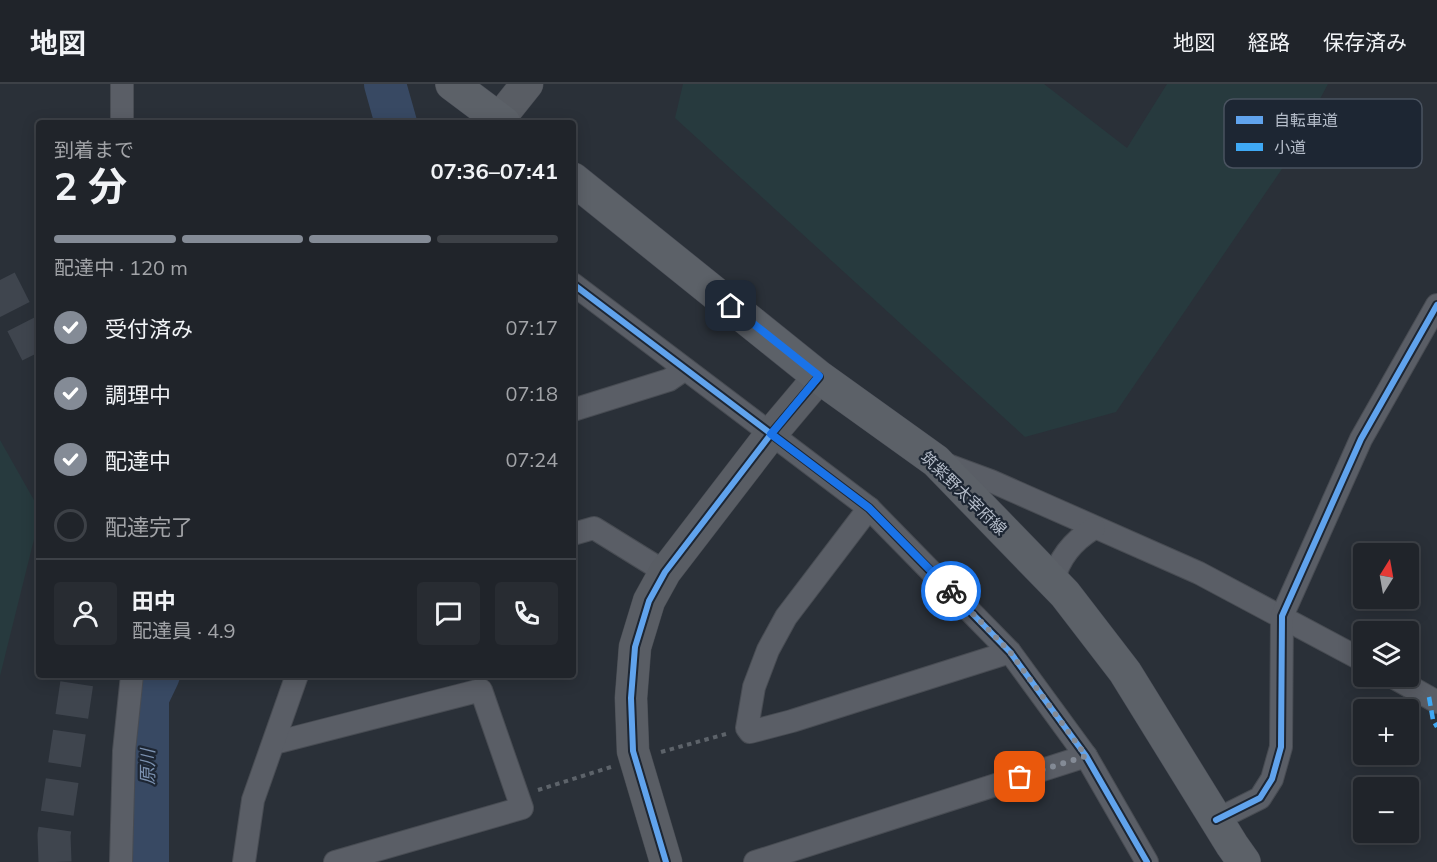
<!DOCTYPE html>
<html lang="ja">
<meta charset="utf-8">
<style>
:root{--surface:#20242a;--page:#282c32;--text:#f1f3f6;--muted:#a2a4a8;--line:#3d4147;--accent:#848b96}
body{margin:0;font-family:Mulish,"Noto Sans JP",sans-serif;background:var(--page);color:var(--text);height:100vh;display:flex;flex-direction:column;font-size:22px;white-space:nowrap}
*{box-sizing:border-box;margin:0}
p{font-size:20px;color:var(--muted)}
.icon{flex:none;width:33px;height:33px;fill:none;stroke:currentColor;stroke-width:2;stroke-linecap:round;stroke-linejoin:round}
.map{position:relative;flex:1;overflow:hidden}
.panel{position:absolute;left:36px;top:36px;width:540px;height:558px;display:flex;flex-direction:column;background:var(--surface);border-radius:6px;box-shadow:0 3px 15px #0003,0 0 0 2px var(--line)}
.panel>*{flex:none}
.needle{width:39px;rotate:11deg}
.fabs{position:absolute;left:1353px;top:459px;display:grid;gap:12px}
.fabs a{display:grid;place-items:center;width:66px;height:66px;border-radius:6px;background:var(--surface);box-shadow:0 3px 15px #0003,0 0 0 2px var(--line);font-size:30px}
.pin{position:absolute;display:grid;place-items:center;width:51px;height:51px;color:#fff;margin:-26px;border-radius:12px;box-shadow:0 3px 9px #0006}
.courier{position:absolute;display:grid;place-items:center;width:60px;height:60px;margin:-30px;border:4px solid #1a73e8;border-radius:50%;background:#fff;color:#222;box-shadow:0 2px 8px #0007}
.headline em{font-style:normal;font-weight:700}
.headline div{display:flex;flex-direction:column-reverse}
.headline{display:flex;align-items:center;justify-content:space-between;height:102px;padding:0 18px}
h1{font-size:39px;font-weight:700;line-height:45px}
.bar{display:grid;grid-template-columns:repeat(4,1fr);gap:9px 6px;align-content:center;height:72px;padding:0 18px}
.bar i{height:8px;border-radius:4px;background:var(--line)}
.bar .current{background:var(--accent)}
.bar p{grid-column:span 4}
.line{display:flex;align-items:center;gap:15px;padding:0 18px;border-top:2px solid var(--line)}
.line div{flex:1}
.round{display:grid;place-items:center;flex:none;width:63px;height:63px;border-radius:6px;background:var(--page)}
ol{padding:0 18px;list-style:none}
li{display:flex;align-items:center;gap:18px;height:66px}
li p{margin-inline-start:auto}
li .icon{padding:6px;border-radius:50%;background:var(--accent);color:#fff;stroke-width:4}
li:last-child{color:var(--muted)}
li i{width:33px;height:33px;border:3px solid var(--line);border-radius:50%}
header{display:flex;align-items:center;gap:36px;box-sizing:border-box;height:84px;padding:0 30px;background:var(--surface);border-bottom:2px solid var(--line)}
header strong{font-size:28px}
nav{display:flex;gap:33px;margin-inline-start:auto;font-size:21px}
.map>svg:first-child{display:block}
.green{fill:#273a3e}
.lines{fill:none;stroke-linecap:round;stroke-linejoin:round}
.river{stroke:#384963;stroke-width:42}
.primary-tunnel{stroke:#3f454e;stroke-width:33;stroke-dasharray:33 16;stroke-linecap:butt}
.street-casing{stroke:#484c53;stroke-width:24}
.secondary-casing{stroke:#484c53;stroke-width:33}
.primary-casing{stroke:#484c55;stroke-width:34}
.path{stroke:#5d636a;stroke-width:4;stroke-dasharray:4.5 4.5;stroke-linecap:butt}
.street{stroke:#5a5e66;stroke-width:22}
.secondary{stroke:#595d64;stroke-width:32}
.primary{stroke:#5c6168;stroke-width:33}
.quiet{stroke:#3fa9f5;stroke-width:4.5;stroke-dasharray:9 4.5;stroke-linecap:butt}
.cycleway-casing{stroke:#1d2633;stroke-width:10}
.cycleway{stroke:#60a3ed;stroke-width:6}
.done{stroke:#848b96;stroke-width:6;stroke-dasharray:0 10.8}
.route{stroke:#1a73e8;stroke-width:8}
.labels{text-anchor:middle;stroke-width:4.5;stroke-linejoin:round;paint-order:stroke}
.street-label{font-size:16px;fill:#b4bcc9;stroke:#1d2633}
.water-label{font-size:18px;font-style:italic;fill:#7c92b1;stroke:#1d2633}
.key{fill:#1d2633;stroke:#4a5360;stroke-width:1.5}
.key-label{font-size:16px;fill:#b4bcc9}
</style>
<header>
<strong>地図</strong>
<nav><a>地図</a><a>経路</a><a>保存済み</a></nav>
</header>
<div class="map">
<svg width="1437" height="778" viewBox="0 0 1437 778">
<rect width="100%" height="100%" fill="#2a3038"/>
<g class="green">
<polygon points="683,0 1044,0 1127,64 1167,0 1328,0 1284,82 1116,328 1025,353 675,34"/>
<polygon points="0,356 39,425 39,435 0,592"/>
</g>
<g class="lines">
<g class="river">
<polyline points="385,0 396,39"/>
<polyline points="148,778 148,614 159,591"/>
</g>
<g class="primary-tunnel">
<polyline points="0,196 39,273"/>
<polyline points="55,778 54,751 78,591"/>
</g>
<defs>
<g id="street">
<polyline points="122,0 122,39"/>
<polyline points="573,200 869,424 1010,568 1086,672 1147,778"/>
<polyline points="573,326 669,296 685,285"/>
<polyline points="945,380 991,397 1199,489 1364,577"/>
<polyline points="869,424 786,533 768,566 754,603 747,644 750,648 792,637 1010,568"/>
<polyline points="573,450 594,444 665,488"/>
<path d="M1053,498C1059,473 1073,457 1094,444"/>
<polyline points="1391,592 1437,618"/>
<polyline points="274,659 481,606 522,724 335,778"/>
<polyline points="1216,736 1260,714 1272,695 1281,663 1282,532 1361,355 1437,221"/>
<polyline points="121,778 124,667 132,591"/>
<polyline points="244,778 253,716 297,591"/>
<polyline points="755,778 1086,672"/>
</g>
<g id="secondary">
<polyline points="499,35 527,0"/>
<polyline points="666,778 633,667 631,614 635,563 649,517 665,488 771,350 819,293"/>
</g>
<g id="primary">
<polyline points="452,0 504,39"/>
<polyline points="573,95 819,293 936,377 1065,510 1125,588 1232,761 1244,778"/>
</g>
</defs>
<use href="#street" class="street-casing"/>
<use href="#secondary" class="secondary-casing"/>
<use href="#primary" class="primary-casing"/>
<g class="path">
<polyline points="661,668 726,650"/>
<polyline points="538,706 611,683"/>
</g>
<use href="#street" class="street"/>
<use href="#secondary" class="secondary"/>
<use href="#primary" class="primary"/>
<polyline class="quiet" points="1429,613 1433,636 1437,643"/>
<defs>
<g id="cycleway">
<polyline points="573,200 869,424 1010,568 1086,672 1147,778"/>
<polyline points="1216,736 1260,714 1272,695 1281,663 1282,532 1361,355 1437,221"/>
<polyline points="666,778 633,667 631,614 635,563 649,517 665,488 771,350 819,293"/>
</g>
</defs>
<use href="#cycleway" class="cycleway-casing"/>
<use href="#cycleway" class="cycleway"/>
</g>
<g class="lines">
<polyline class="done" points="951,507 1010,568 1086,672 1020,693"/>
<polyline class="route" points="731,222 819,292 771,350 869,424 951,507"/>
</g>
<g class="labels">
<g class="street-label">
<text transform="translate(964 409) rotate(44)" y="6">筑紫野太宰府線</text>
</g>
<g class="water-label">
<text transform="translate(148 683) rotate(-90)" y="6">原川</text>
</g>
</g>
<rect x="1224" y="15" width="198" height="69" rx="9" class="key"/>
<rect x="1236" y="32" width="27" height="8" fill="#60a3ed"/>
<rect x="1236" y="59" width="27" height="8" fill="#3fa9f5"/>
<g class="key-label">
<text x="1274" y="42">自転車道</text>
<text x="1274" y="69">小道</text>
</g>
</svg>
<div class="fabs">
<a><svg class="needle" viewBox="-14 -14 28 28"><path d="M0-13l5 13h-10z" fill="#e53935"/><path d="M0 13l5-13h-10z" fill="#a2a4a8"/></svg></a>
<a><svg class="icon" aria-label="layers" viewBox="0 0 24 24"><path d="M12 4l9 5-9 5-9-5zM3 14l9 5 9-5"/></svg></a>
<a>+</a>
<a>−</a>
</div>
<div class="pin" style="left:1020px;top:693px;background:#ea580c"><svg class="icon" aria-label="bag" viewBox="0 0 24 24"><path d="M5 8h14l-1 12H6zM9 8a3 3 0 0 1 6 0"/></svg></div>
<div class="pin" style="left:731px;top:222px;background:#1f2937"><svg class="icon" aria-label="home" viewBox="0 0 24 24"><path d="M3 11l9-7 9 7M6 9v11h12V9"/></svg></div>
<div class="courier" style="left:951px;top:507px"><svg class="icon" aria-label="bike" viewBox="0 0 24 24"><circle cx="6" cy="16" r="4"/><circle cx="18" cy="16" r="4"/><path d="M6 16l4-8h5l3 8M10 8l3 8H6M13 5h3"/></svg></div>
<section class="panel">
<div class="headline"><div><h1>2 分</h1><p>到着まで</p></div><em>07:36–07:41</em></div>
<div class="bar"><i class="current"></i><i class="current"></i><i class="current"></i><i></i><p>配達中 · 120 m</p></div>
<ol>
<li><svg class="icon" aria-label="check" viewBox="0 0 24 24"><path d="M5 12l5 5 9-10"/></svg>受付済み<p>07:17</p></li>
<li><svg class="icon" aria-label="check" viewBox="0 0 24 24"><path d="M5 12l5 5 9-10"/></svg>調理中<p>07:18</p></li>
<li><svg class="icon" aria-label="check" viewBox="0 0 24 24"><path d="M5 12l5 5 9-10"/></svg>配達中<p>07:24</p></li>
<li><i></i>配達完了</li>
</ol>
<div class="line" style="height:108px"><a class="round"><svg class="icon" aria-label="person" viewBox="0 0 24 24"><circle cx="12" cy="8" r="4"/><path d="M4 21q1-7 8-7t8 7"/></svg></a><div><b>田中</b><p>配達員 · 4.9</p></div><a class="round"><svg class="icon" aria-label="chat" viewBox="0 0 24 24"><path d="M4 5h16v11H9l-5 4z"/></svg></a><a class="round"><svg class="icon" aria-label="phone" viewBox="0 0 24 24"><path d="M5 4h4l2 5-3 2q2 4 5 5l2-3 5 2v4C11 20 4 13 5 4z"/></svg></a></div>
</section>
</div>
